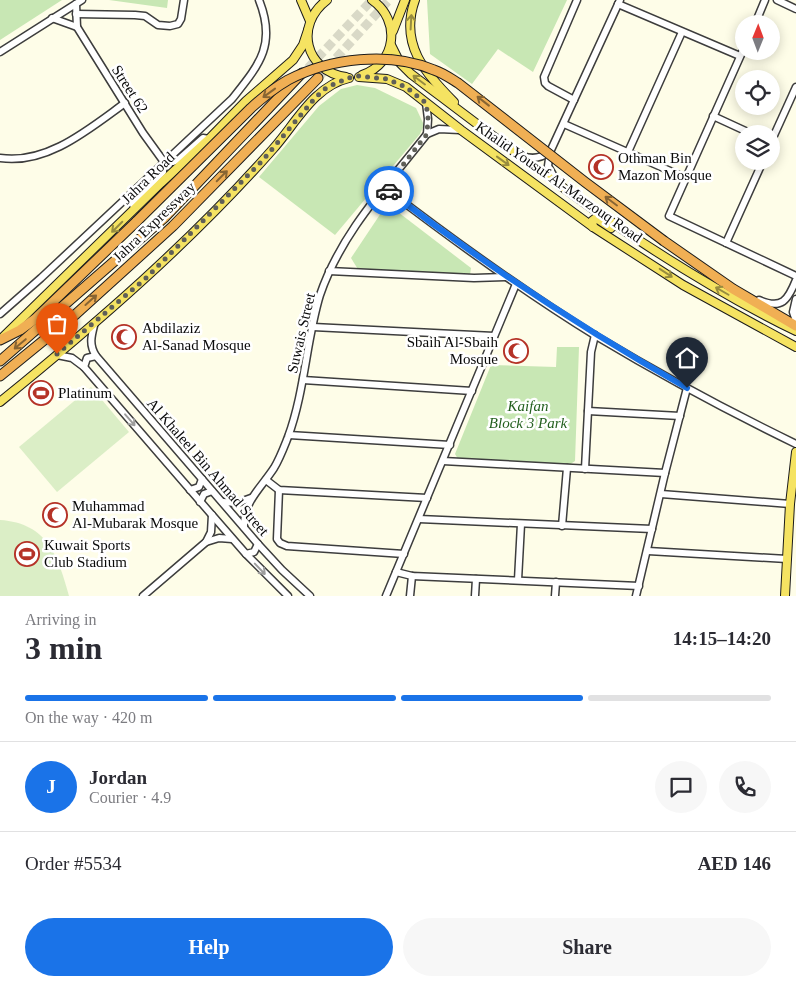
<!DOCTYPE html>
<meta charset="utf-8">
<style>
:root{--surface:#fff;--page:#f7f7f7;--text:#2b2b33;--muted:#7c7c81;--line:#e1e1e2;--accent:#1a73e8}
body{margin:0;font-family:Georgia,serif;background:var(--page);color:var(--text);height:100vh;display:flex;flex-direction:column;font-size:19px;white-space:nowrap}
*{box-sizing:border-box;margin:0}
p{font-size:16px;color:var(--muted)}
.icon{flex:none;width:28px;height:28px;fill:none;stroke:currentColor;stroke-width:2;stroke-linecap:round;stroke-linejoin:round}
.map{position:relative;height:596px;overflow:hidden}
.sheet{display:flex;flex-direction:column;background:var(--surface);flex:1}
.sheet>*{flex:none}
.needle{width:32px;rotate:1deg}
.buttons{position:absolute;left:735px;top:15px;display:grid;gap:10px}
.buttons a{display:grid;place-items:center;width:45px;height:45px;border-radius:50%;background:var(--surface);box-shadow:0 2px 12px #0003;font-size:25px}
.pin{position:absolute;display:grid;place-items:center;width:42px;height:42px;color:#fff;margin:-51px -21px;border-radius:50% 50% 50% 0;rotate:-45deg;box-shadow:0 0 5px #0007}
.pin .icon{rotate:45deg}
.courier{position:absolute;display:grid;place-items:center;width:50px;height:50px;margin:-25px;border:4px solid #1a73e8;border-radius:50%;background:#fff;color:#222;box-shadow:0 1px 6px #0007}
.headline em{font-style:normal;font-weight:700}
.headline div{display:flex;flex-direction:column-reverse}
.headline{display:flex;align-items:center;justify-content:space-between;height:85px;padding:0 25px}
h1{font-size:32px;font-weight:700;line-height:38px}
.bar{display:grid;grid-template-columns:repeat(4,1fr);gap:8px 5px;align-content:center;height:60px;padding:0 25px}
.bar i{height:6px;border-radius:4px;background:var(--line)}
.bar .selected{background:var(--accent)}
.bar p{grid-column:span 4}
.line{display:flex;align-items:center;gap:12px;padding:0 25px;border-top:1px solid var(--line)}
.line div{flex:1}
.round{display:grid;place-items:center;flex:none;width:52px;height:52px;border-radius:26px;background:var(--page)}
.cta{display:flex;gap:10px;margin-top:auto;padding:10px 25px}
.cta a{flex:1;height:58px;border-radius:30px;background:var(--accent);color:#fff;font-size:20px;font-weight:700;line-height:58px;text-align:center}
.cta a+a{background:var(--page);color:var(--text)}
.map>svg:first-child{display:block}
.green{fill:#c8e7b4}
.pitch{fill:#dbeec6}
.lines{fill:none;stroke-linecap:round;stroke-linejoin:round}
.highway-tunnel{stroke:#d9d9c7;stroke-width:9;stroke-dasharray:9 4.5;stroke-linecap:butt}
.minor-casing{stroke:#3d3d3d;stroke-width:9}
.major-casing{stroke:#1b1b1b;stroke-width:10}
.highway-casing{stroke:#1b1b1b;stroke-width:11}
.minor{stroke:#fff;stroke-width:6}
.major{stroke:#f5e362;stroke-width:8}
.highway{stroke:#f0af54;stroke-width:9}
.highway-bridge-casing{stroke:#1b1b1b;stroke-width:11;stroke-linecap:butt}
.highway-bridge{stroke:#f0af54;stroke-width:9}
.oneway{stroke:#978c3f}
.oneway2{stroke:#886533}
.oneway3{stroke:#9d9d9d}
.done{stroke:#5f5f58;stroke-width:5;stroke-dasharray:0 9}
.route{stroke:#1a73e8;stroke-width:6}
.labels{text-anchor:middle;stroke-width:5;stroke-linejoin:round;paint-order:stroke}
.street-label{font-size:15px;fill:#0a0a0a;stroke:#fff}
.poi-label{font-size:15px;fill:#0a0a0a;stroke:#fff;text-anchor:start}
.park-label{font-size:15px;font-style:italic;fill:#235f1e;stroke:#fff}
</style>
<div class="map">
<svg width="796" height="596" viewBox="0 0 796 596">
<rect width="100%" height="100%" fill="#fefde8"/>
<g class="green">
<polygon points="0,0 62,0 0,40"/>
<polygon points="109,0 168,0 167,8"/>
<polygon points="427,0 567,0 533,72 498,49 472,84 430,54"/>
<polygon points="357,85 375,88 416,108 424,125 420,134 335,235 259,177 319,106 341,89"/>
<polygon points="394,209 471,268 470,275 359,271 351,258 381,213"/>
<polygon points="557,347 579,347 575,461 569,465 458,459 455,454 491,365 556,367"/>
</g>
<g class="pitch">
<polygon points="91,387 129,432 57,492 19,447"/>
<path d="M0,520C48,523 58,557 69,596H0Z"/>
</g>
<g class="lines">
<g class="highway-tunnel">
<polyline points="308,68 372,0"/>
<polyline points="318,78 389,0"/>
</g>
<defs>
<g id="minor">
<polyline points="777,0 796,9"/>
<polyline points="76,4 77,27 143,133 164,162 163,172 135,201 133,205 135,209"/>
<polyline points="618,4 740,56"/>
<polyline points="76,14 135,15 145,16 158,25 170,26 178,24 181,19 184,0"/>
<polyline points="52,18 77,27"/>
<polyline points="755,24 765,0"/>
<polyline points="744,48 669,216 796,276"/>
<polyline points="0,52 82,0"/>
<polyline points="574,100 548,86 545,83 544,77 577,0"/>
<polyline points="426,103 428,119 427,134"/>
<polyline points="713,116 752,134"/>
<polyline points="564,124 686,178"/>
<polyline points="771,142 796,87"/>
<polyline points="628,152 682,32"/>
<path d="M523,156C533,160 541,158 550,152"/>
<path d="M0,158C47,165 89,129 125,103"/>
<polyline points="164,162 173,162 178,160 203,138 209,139"/>
<polyline points="556,180 548,166 550,152 620,0"/>
<path d="M385,188C453,240 523,291 596,336C661,375 728,411 796,444"/>
<polyline points="726,243 763,161"/>
<polyline points="329,271 474,278 505,277"/>
<polyline points="796,299 793,312 796,321"/>
<path d="M759,300C782,310 788,300 796,280"/>
<path d="M0,314L41,278L232,99C259,65 277,45 259,0"/>
<path d="M95,322C92,334 88,344 96,356L258,544L282,570L310,596"/>
<polyline points="313,327 494,336"/>
<polyline points="57,355 72,358 84,367 212,515 246,554 288,596"/>
<polyline points="84,367 87,358 96,356"/>
<polyline points="303,380 472,391"/>
<polyline points="588,411 680,416"/>
<polyline points="289,435 450,445"/>
<polyline points="443,461 665,473"/>
<polyline points="585,469 591,352 595,335"/>
<polyline points="266,480 279,490 427,498"/>
<polyline points="190,490 199,487 202,479"/>
<polyline points="279,490 277,539 280,543 287,546 404,554"/>
<polyline points="661,494 790,504"/>
<polyline points="200,502 204,494 212,491"/>
<polyline points="223,502 237,503 251,498"/>
<polyline points="419,519 652,529"/>
<polyline points="562,526 567,468"/>
<path d="M244,527C243,502 261,488 274,468C280,458 284,447 288,437C305,391 306,341 320,295C341,233 387,185 427,134L439,129L460,130"/>
<polyline points="206,542 219,538 232,539"/>
<polyline points="648,551 787,559"/>
<polyline points="246,554 254,552 258,544"/>
<polyline points="396,572 412,576 639,586"/>
<polyline points="518,580 521,524"/>
<polyline points="143,596 206,542 211,532 212,515"/>
<polyline points="386,596 516,284"/>
<polyline points="410,596 412,576"/>
<polyline points="475,596 476,579"/>
<polyline points="555,596 556,582"/>
<polyline points="636,596 665,473 687,388"/>
</g>
<g id="major">
<polyline points="301,0 310,21"/>
<path d="M327,0C294,25 305,71 346,77"/>
<path d="M415,0C399,44 425,73 454,102"/>
<polyline points="393,31 405,0"/>
<path d="M391,45L400,63L411,74C534,167 656,263 796,331"/>
<path d="M362,75C397,63 401,20 372,0"/>
<polyline points="359,77 387,79 406,87 461,130 593,227 683,285 796,347"/>
<polyline points="593,227 592,221 596,218 611,228"/>
<polyline points="4,336 161,183 209,139 246,101 293,60 303,45 308,30"/>
<path d="M0,402C96,324 191,242 273,149C296,123 314,86 349,78"/>
<polyline points="785,596 790,504 796,452"/>
</g>
<g id="highway">
<polyline points="664,241 733,289 796,326"/>
<polyline points="0,340 20,330 35,319 137,221"/>
<polyline points="0,361 165,217 302,73"/>
<polyline points="0,376 76,314 173,226 318,78"/>
</g>
</defs>
<use href="#minor" class="minor-casing"/>
<use href="#major" class="major-casing"/>
<use href="#highway" class="highway-casing"/>
<use href="#minor" class="minor"/>
<use href="#major" class="major"/>
<use href="#highway" class="highway"/>
<defs>
<path id="highway-bridge" d="M137,221L251,108C262,98 274,88 288,80C330,58 390,51 434,70C443,73 450,78 458,83L585,182L664,241"/>
</defs>
<use href="#highway-bridge" class="highway-bridge-casing"/>
<use href="#highway-bridge" class="highway-bridge"/>
</g>
<defs><path id="oneway-shaft" d="M-6 0H5M1.5-3L5.5 0L1.5 3" fill="none" stroke-width="1.6" stroke-linecap="round" stroke-linejoin="round" transform="scale(1.25)"/></defs>
<g class="oneway">
<use href="#oneway-shaft" transform="translate(411 22) rotate(-87)"/>
<use href="#oneway-shaft" transform="translate(419 80) rotate(-143)"/>
<use href="#oneway-shaft" transform="translate(503 161) rotate(36)"/>
<use href="#oneway-shaft" transform="translate(117 227) rotate(135)"/>
<use href="#oneway-shaft" transform="translate(666 273) rotate(33)"/>
<use href="#oneway-shaft" transform="translate(722 291) rotate(-150)"/>
</g>
<g class="oneway2">
<use href="#oneway-shaft" transform="translate(269 93) rotate(144)"/>
<use href="#oneway-shaft" transform="translate(483 101) rotate(-142)"/>
<use href="#oneway-shaft" transform="translate(222 176) rotate(-45)"/>
<use href="#oneway-shaft" transform="translate(611 201) rotate(-143)"/>
<use href="#oneway-shaft" transform="translate(91 300) rotate(-42)"/>
<use href="#oneway-shaft" transform="translate(20 344) rotate(140)"/>
</g>
<g class="oneway3">
<use href="#oneway-shaft" transform="translate(130 420) rotate(49)"/>
<use href="#oneway-shaft" transform="translate(260 569) rotate(46)"/>
</g>
<g class="lines">
<polyline class="done" points="57,354 145,279 183,241 263,160 315,98 327,87 349,78 359,76 387,79 406,87 426,103 428,118 427,134 385,188 389,191"/>
<path class="route" d="M389,191C484,264 583,329 687,388"/>
</g>
<defs>
<symbol id="mosque-ring" viewBox="-11 -11 22 22"><circle r="9.5" fill="#fff" stroke="#b53227" stroke-width="1.5"/><path d="M3.5-4.9A6 6 0 1 0 3.5 4.9A5 5 0 1 1 3.5-4.9Z" fill="#b53227"/></symbol>
<symbol id="stadium-ring" viewBox="-11 -11 22 22"><circle r="9.5" fill="#fff" stroke="#b53227" stroke-width="1.5"/><path d="M0-5a6.5 5 0 1 0 0 10a6.5 5 0 1 0 0-10ZM-3.5-1.8h7v3.6h-7Z" fill="#b53227"/></symbol>
</defs>
<g fill-rule="evenodd">
<use href="#mosque-ring" x="587" y="153" width="28" height="28"/>
<use href="#mosque-ring" x="110" y="323" width="28" height="28"/>
<use href="#mosque-ring" x="502" y="337" width="28" height="28"/>
<use href="#stadium-ring" x="27" y="379" width="28" height="28"/>
<use href="#mosque-ring" x="41" y="501" width="28" height="28"/>
<use href="#stadium-ring" x="13" y="540" width="28" height="28"/>
</g>
<g class="labels">
<g class="street-label">
<text transform="translate(130 89) rotate(57)" y="5">Street 62</text>
<text transform="translate(148 178) rotate(-44)" y="5">Jahra Road</text>
<text transform="translate(559 182) rotate(35)" y="5">Khalid Yousuf Al-Marzouq Road</text>
<text transform="translate(154 222) rotate(-44)" y="5">Jahra Expressway</text>
<text transform="translate(301 333) rotate(-77)" y="5">Suwais Street</text>
<text transform="translate(208 467) rotate(49)" y="5">Al Khaleel Bin Ahmad Street</text>
</g>
<g class="poi-label">
<text x="618" y="163">Othman Bin<tspan x="618" dy="17">Mazon Mosque</tspan></text>
<text x="142" y="333">Abdilaziz<tspan x="142" dy="17">Al-Sanad Mosque</tspan></text>
<text x="498" y="347" text-anchor="end">Sbaih Al-Sbaih<tspan x="498" dy="17">Mosque</tspan></text>
<text x="58" y="398">Platinum</text>
<text x="72" y="511">Muhammad<tspan x="72" dy="17">Al-Mubarak Mosque</tspan></text>
<text x="44" y="550">Kuwait Sports<tspan x="44" dy="17">Club Stadium</tspan></text>
</g>
<g class="park-label">
<text x="528" y="411">Kaifan<tspan x="528" dy="17">Block 3 Park</tspan></text>
</g>
</g>
</svg>
<div class="buttons">
<a><svg class="needle" viewBox="-14 -14 28 28"><path d="M0-13l5 13h-10z" fill="#e53935"/><path d="M0 13l5-13h-10z" fill="#7c7c81"/></svg></a>
<a><svg class="icon" aria-label="locate" viewBox="0 0 24 24"><circle cx="12" cy="12" r="6"/><path d="M12 2v4M12 18v4M2 12h4M18 12h4"/></svg></a>
<a><svg class="icon" aria-label="layers" viewBox="0 0 24 24"><path d="M12 4l9 5-9 5-9-5zM3 14l9 5 9-5"/></svg></a>
</div>
<div class="pin" style="left:57px;top:354px;background:#ea580c"><svg class="icon" aria-label="bag" viewBox="0 0 24 24"><path d="M5 8h14l-1 12H6zM9 8a3 3 0 0 1 6 0"/></svg></div>
<div class="pin" style="left:687px;top:388px;background:#1f2937"><svg class="icon" aria-label="home" viewBox="0 0 24 24"><path d="M3 11l9-7 9 7M6 9v11h12V9"/></svg></div>
<div class="courier" style="left:389px;top:191px"><svg class="icon" aria-label="car" viewBox="0 0 24 24"><path d="M5 17H2v-5l4-1 3-4h7l3 4 3 1v5h-3M9 17h6M6 11h13"/><circle cx="7" cy="17" r="2"/><circle cx="17" cy="17" r="2"/></svg></div>
</div>
<section class="sheet">
<div class="headline"><div><h1>3 min</h1><p>Arriving in</p></div><em>14:15–14:20</em></div>
<div class="bar"><i class="selected"></i><i class="selected"></i><i class="selected"></i><i></i><p>On the way · 420 m</p></div>
<div class="line" style="height:90px"><b class="round" style="background:var(--accent);color:#fff">J</b><div><b>Jordan</b><p>Courier · 4.9</p></div><a class="round"><svg class="icon" aria-label="chat" viewBox="0 0 24 24"><path d="M4 5h16v11H9l-5 4z"/></svg></a><a class="round"><svg class="icon" aria-label="phone" viewBox="0 0 24 24"><path d="M5 4h4l2 5-3 2q2 4 5 5l2-3 5 2v4C11 20 4 13 5 4z"/></svg></a></div>
<div class="line" style="height:65px"><div>Order #5534</div><b>AED 146</b></div>
<div class="cta"><a>Help</a><a>Share</a></div>
</section>
